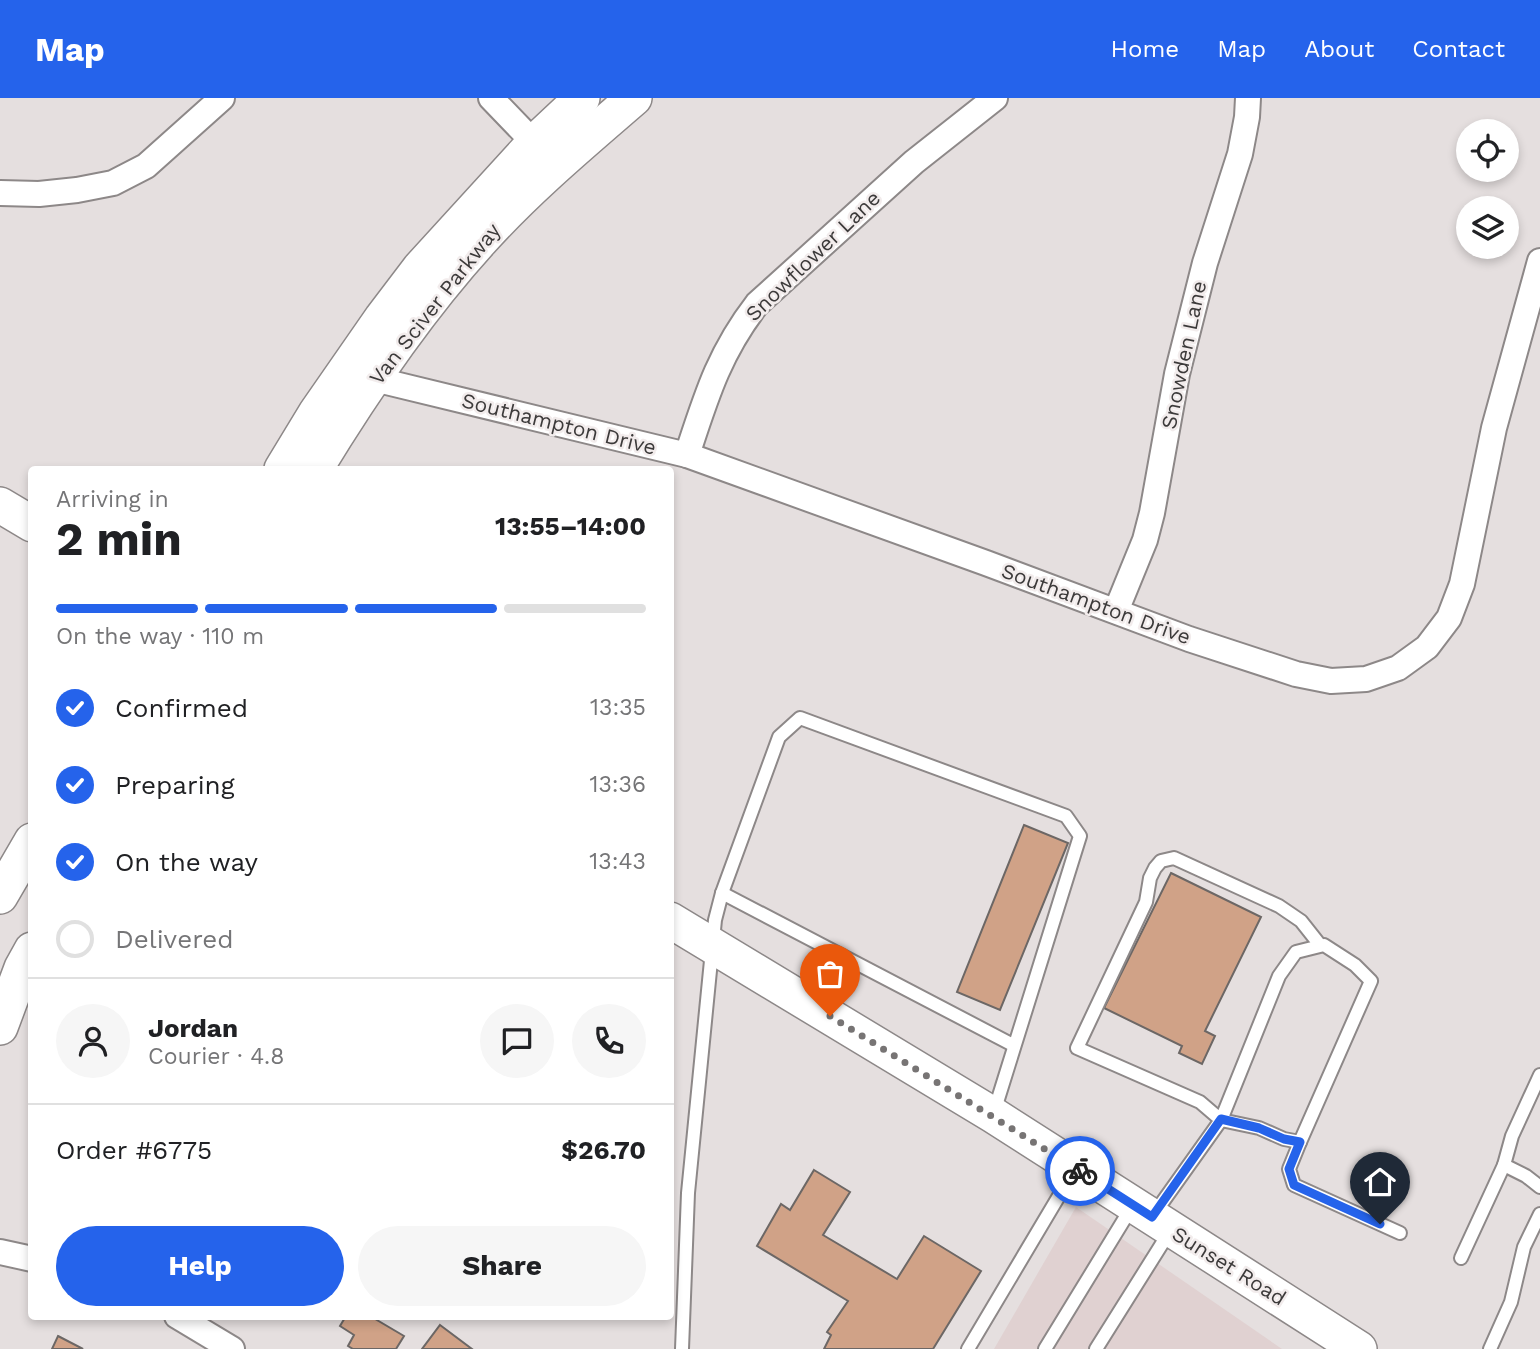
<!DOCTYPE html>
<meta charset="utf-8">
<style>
:root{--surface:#fff;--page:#f6f6f6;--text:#202124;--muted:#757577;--line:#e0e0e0;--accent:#2563eb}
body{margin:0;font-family:"Work Sans",sans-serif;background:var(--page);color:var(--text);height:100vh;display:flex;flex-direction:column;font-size:26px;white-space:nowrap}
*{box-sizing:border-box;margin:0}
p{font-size:23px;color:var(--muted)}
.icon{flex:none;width:38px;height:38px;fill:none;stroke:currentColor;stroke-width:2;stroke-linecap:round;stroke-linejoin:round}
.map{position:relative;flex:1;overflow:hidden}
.details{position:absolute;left:28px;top:368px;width:646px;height:854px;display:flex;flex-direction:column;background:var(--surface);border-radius:7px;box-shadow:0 4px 10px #0003}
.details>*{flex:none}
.buttons{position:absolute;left:1456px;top:21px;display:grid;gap:14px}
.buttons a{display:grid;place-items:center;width:63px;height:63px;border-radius:50%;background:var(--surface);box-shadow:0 4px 10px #0003;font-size:35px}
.pin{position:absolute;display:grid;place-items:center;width:60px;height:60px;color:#fff;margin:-72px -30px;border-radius:50% 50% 50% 0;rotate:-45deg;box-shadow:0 0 7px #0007}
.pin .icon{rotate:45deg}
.courier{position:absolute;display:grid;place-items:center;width:70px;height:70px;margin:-35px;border:5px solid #2563eb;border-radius:50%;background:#fff;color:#222;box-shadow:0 2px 9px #0007}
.summary em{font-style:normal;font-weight:700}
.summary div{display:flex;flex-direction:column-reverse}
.summary{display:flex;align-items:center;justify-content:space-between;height:119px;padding:0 28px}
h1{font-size:46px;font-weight:700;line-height:52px}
.bar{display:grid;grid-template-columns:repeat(4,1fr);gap:10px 7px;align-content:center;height:84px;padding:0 28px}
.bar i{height:9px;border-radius:5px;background:var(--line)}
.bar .current{background:var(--accent)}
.bar p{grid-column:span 4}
.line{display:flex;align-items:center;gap:18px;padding:0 28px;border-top:2px solid var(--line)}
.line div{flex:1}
.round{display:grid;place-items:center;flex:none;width:74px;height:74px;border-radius:37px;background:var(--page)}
ol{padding:0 28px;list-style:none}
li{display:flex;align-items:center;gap:21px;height:77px}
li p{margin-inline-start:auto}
li .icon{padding:7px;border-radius:50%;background:var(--accent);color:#fff;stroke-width:4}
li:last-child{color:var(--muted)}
li i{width:38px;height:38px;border:4px solid var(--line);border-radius:50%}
.primary-button{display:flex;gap:14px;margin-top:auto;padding:14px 28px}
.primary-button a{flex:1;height:80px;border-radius:42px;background:var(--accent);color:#fff;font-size:28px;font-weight:700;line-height:80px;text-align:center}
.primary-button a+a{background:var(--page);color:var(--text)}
header{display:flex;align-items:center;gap:42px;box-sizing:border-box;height:98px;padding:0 35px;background:var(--accent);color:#fff}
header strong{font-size:33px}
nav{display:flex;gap:38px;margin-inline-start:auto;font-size:24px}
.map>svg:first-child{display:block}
.built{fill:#e0d1d1}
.building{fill:#d0a287;stroke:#6c6765;stroke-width:2}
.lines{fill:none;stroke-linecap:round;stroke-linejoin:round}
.lane-casing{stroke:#8d8888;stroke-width:16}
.street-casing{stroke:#8d8888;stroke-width:28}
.secondary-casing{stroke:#8d8888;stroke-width:38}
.lane{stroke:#fff;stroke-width:12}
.street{stroke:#fff;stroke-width:24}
.secondary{stroke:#fff;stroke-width:35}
.done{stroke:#777474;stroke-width:7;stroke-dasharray:0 12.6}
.route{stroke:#2563eb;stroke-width:9}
.labels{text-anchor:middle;stroke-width:5;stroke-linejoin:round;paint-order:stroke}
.street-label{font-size:21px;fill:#3c3a3a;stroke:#f2ecec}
</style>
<header>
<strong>Map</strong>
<nav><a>Home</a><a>Map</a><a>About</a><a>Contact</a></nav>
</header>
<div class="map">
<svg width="1540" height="1251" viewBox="0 0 1540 1251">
<rect width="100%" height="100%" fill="#e5dfdf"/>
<polygon class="built" points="1076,1109 1282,1251 994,1251"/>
<g class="building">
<polygon points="1024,727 1068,745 1000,912 957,894"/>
<polygon points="1171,775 1261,819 1205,933 1215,938 1202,966 1179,955 1182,948 1104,910"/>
<polygon points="814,1072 850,1094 823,1137 897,1181 924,1138 981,1173 933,1251 824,1251 831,1237 827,1234 848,1203 757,1148 781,1106 790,1112"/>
<polygon points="346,1218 370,1218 404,1238 396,1251 353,1251 348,1248 354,1237 340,1228"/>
<polygon points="440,1227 472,1251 422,1251"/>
<polygon points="58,1238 83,1251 52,1251"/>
</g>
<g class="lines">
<defs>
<g id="lane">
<polyline points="722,795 1013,947"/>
<polyline points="1540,977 1512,1038 1504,1067 1526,1078 1540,1089"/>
<polyline points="1300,1044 1289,1071 1294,1087 1400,1135"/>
<polyline points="1154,1116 1221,1022 1259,1030 1284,1041 1300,1044 1371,883 1355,867 1324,847 1296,854 1279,878 1221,1022 1200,1004 1077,950 1146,804 1150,780 1155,770 1161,763 1174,760 1279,808 1301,823 1320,847"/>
<polyline points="1461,1160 1504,1067"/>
<polyline points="682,1251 688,1095 715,822 722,795 779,639 800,620 1066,718 1080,738 994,1014"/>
<polyline points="968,1251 1075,1071"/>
<polyline points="1045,1251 1133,1107"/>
<polyline points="1096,1251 1170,1133"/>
<polyline points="1490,1251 1511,1204 1524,1149 1540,1116"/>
</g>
<g id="street">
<polyline points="491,0 544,55"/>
<polyline points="0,95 39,96 77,92 113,85 146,68 222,0"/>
<polyline points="374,281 687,357 986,465 1189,541 1296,576 1331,583 1366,581 1398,570 1427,549 1449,520 1462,486 1494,330 1540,163"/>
<path d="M687,357C706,299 719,255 757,206L914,64L995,0"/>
<polyline points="1116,513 1145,442 1152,415 1177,276 1205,165 1240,56 1247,19 1248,0"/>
<polyline points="0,1154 32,1161"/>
<polyline points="177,1218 232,1251"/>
</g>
<g id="secondary">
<polyline points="282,371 316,315 382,220 420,170 535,44 582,0"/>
<path d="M315,371C363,292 419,210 481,142C527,91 582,45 634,0"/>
<polyline points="0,407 32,426"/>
<polyline points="0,798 32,743"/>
<polyline points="670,822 993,1017 1359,1251"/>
<polyline points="0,929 22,870 32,852"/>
</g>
</defs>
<use href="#lane" class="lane-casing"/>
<use href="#street" class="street-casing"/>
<use href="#secondary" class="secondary-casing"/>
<use href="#lane" class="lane"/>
<use href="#street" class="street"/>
<use href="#secondary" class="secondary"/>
</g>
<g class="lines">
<polyline class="done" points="830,918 1080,1073"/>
<polyline class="route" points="1080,1073 1152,1119 1221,1021 1259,1030 1284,1041 1300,1044 1289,1071 1294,1087 1380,1126"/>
</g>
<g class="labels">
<g class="street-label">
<text transform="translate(813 158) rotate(-44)" y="7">Snowflower Lane</text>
<text transform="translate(435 206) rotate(-52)" y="7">Van Sciver Parkway</text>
<text transform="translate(1184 257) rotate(-78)" y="7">Snowden Lane</text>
<text transform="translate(559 326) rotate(14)" y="7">Southampton Drive</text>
<text transform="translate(1096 506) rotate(20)" y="7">Southampton Drive</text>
<text transform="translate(1229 1168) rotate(32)" y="7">Sunset Road</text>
</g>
</g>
</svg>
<div class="buttons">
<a><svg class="icon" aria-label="locate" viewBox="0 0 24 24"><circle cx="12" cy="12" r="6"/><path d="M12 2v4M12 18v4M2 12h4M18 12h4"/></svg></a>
<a><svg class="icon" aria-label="layers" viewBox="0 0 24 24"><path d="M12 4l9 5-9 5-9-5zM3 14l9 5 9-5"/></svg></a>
</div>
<div class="pin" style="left:830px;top:918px;background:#ea580c"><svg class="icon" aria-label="bag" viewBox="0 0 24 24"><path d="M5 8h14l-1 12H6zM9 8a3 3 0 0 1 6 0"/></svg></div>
<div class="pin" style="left:1380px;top:1126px;background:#1f2937"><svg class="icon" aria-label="home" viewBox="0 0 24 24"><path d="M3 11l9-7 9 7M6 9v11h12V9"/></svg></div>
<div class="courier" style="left:1080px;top:1073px"><svg class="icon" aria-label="bike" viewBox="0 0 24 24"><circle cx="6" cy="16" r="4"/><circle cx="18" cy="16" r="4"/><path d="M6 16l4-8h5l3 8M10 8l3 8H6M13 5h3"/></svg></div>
<section class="details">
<div class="summary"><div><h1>2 min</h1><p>Arriving in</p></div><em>13:55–14:00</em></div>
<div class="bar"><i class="current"></i><i class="current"></i><i class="current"></i><i></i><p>On the way · 110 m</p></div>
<ol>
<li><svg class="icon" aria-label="check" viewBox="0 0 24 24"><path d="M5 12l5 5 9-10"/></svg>Confirmed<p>13:35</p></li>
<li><svg class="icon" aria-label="check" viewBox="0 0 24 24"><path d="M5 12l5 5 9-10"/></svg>Preparing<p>13:36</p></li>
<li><svg class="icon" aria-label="check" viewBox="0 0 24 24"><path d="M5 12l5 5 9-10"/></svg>On the way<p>13:43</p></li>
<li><i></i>Delivered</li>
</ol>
<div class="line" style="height:126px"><a class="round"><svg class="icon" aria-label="person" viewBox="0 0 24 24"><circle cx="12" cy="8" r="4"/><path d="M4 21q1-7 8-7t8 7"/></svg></a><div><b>Jordan</b><p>Courier · 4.8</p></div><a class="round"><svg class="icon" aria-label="chat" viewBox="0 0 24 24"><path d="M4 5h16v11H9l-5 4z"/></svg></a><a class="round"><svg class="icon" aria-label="phone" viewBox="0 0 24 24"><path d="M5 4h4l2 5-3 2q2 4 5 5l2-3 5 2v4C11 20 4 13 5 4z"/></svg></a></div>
<div class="line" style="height:91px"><div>Order #6775</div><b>$26.70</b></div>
<div class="primary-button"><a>Help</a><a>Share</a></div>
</section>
</div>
